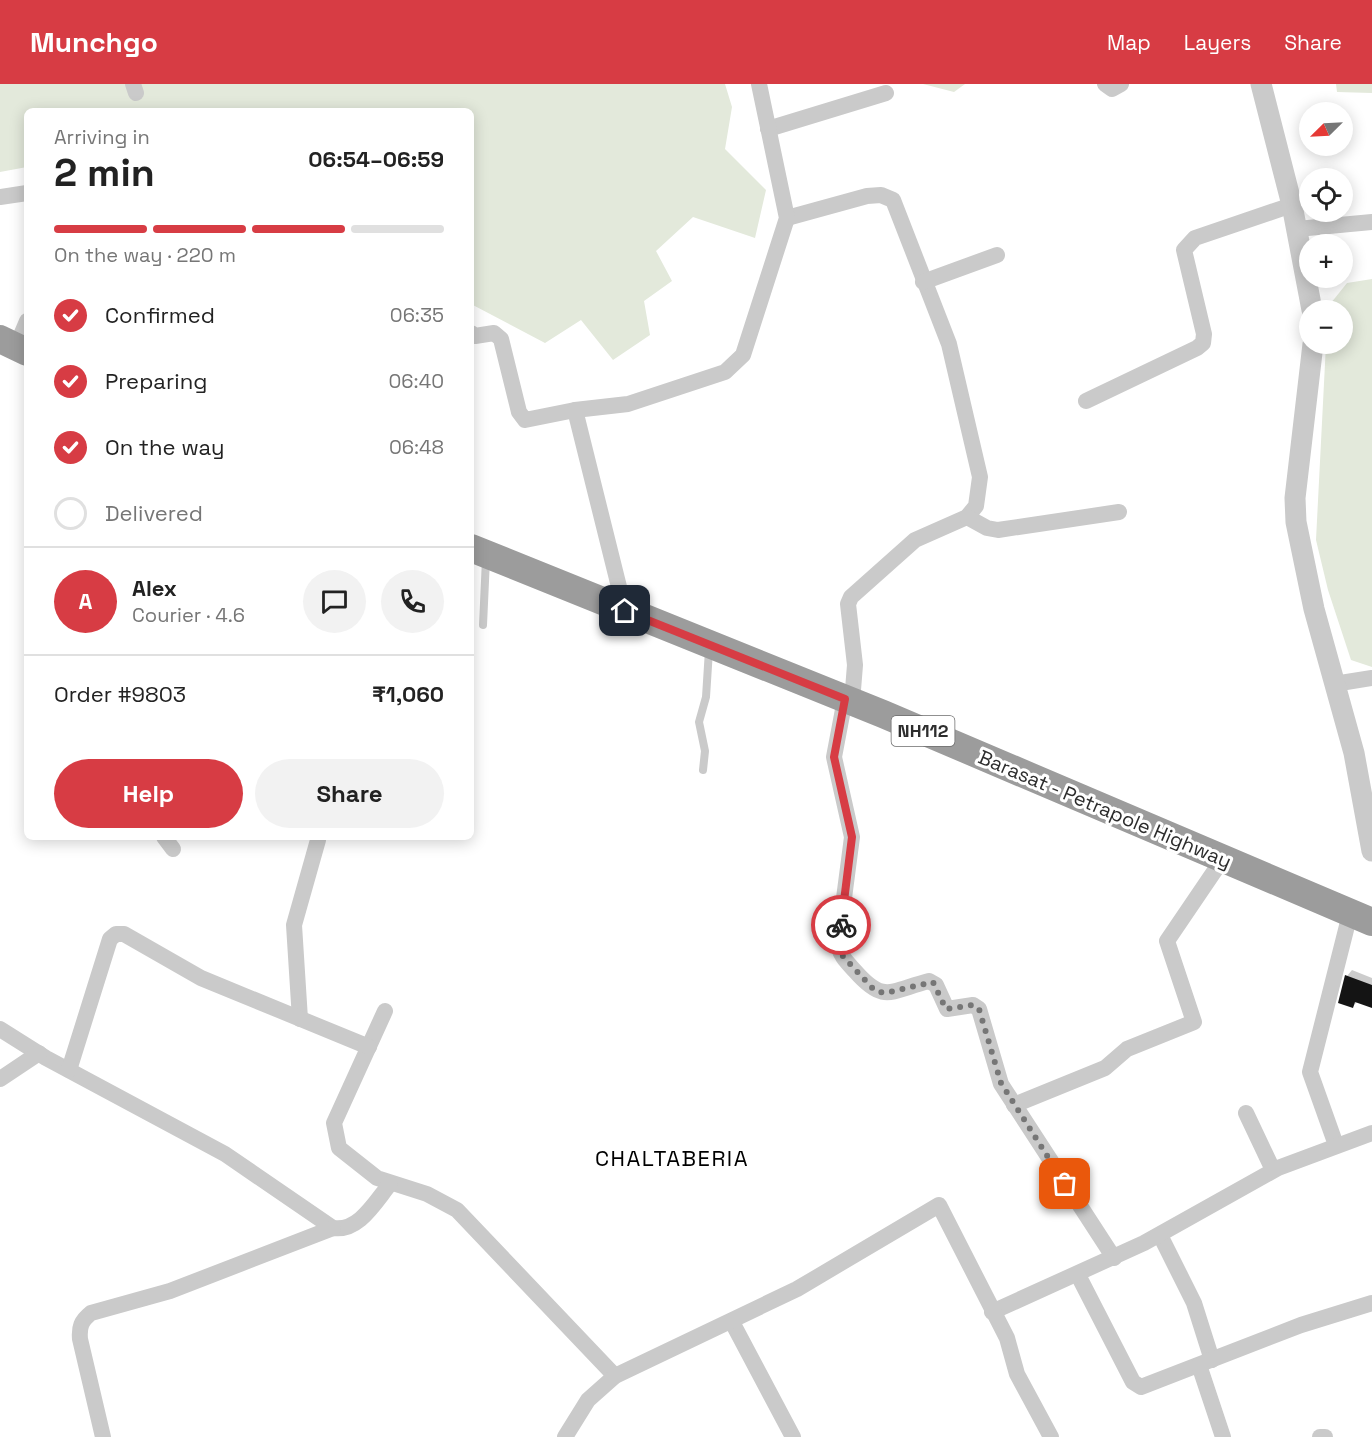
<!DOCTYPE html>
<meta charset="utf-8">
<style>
:root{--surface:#fff;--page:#f2f2f2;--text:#222;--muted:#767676;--line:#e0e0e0;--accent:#d73c44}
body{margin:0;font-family:"Space Grotesk",sans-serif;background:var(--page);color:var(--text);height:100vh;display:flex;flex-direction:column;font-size:22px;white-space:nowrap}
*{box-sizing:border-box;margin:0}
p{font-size:20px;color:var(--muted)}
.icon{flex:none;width:33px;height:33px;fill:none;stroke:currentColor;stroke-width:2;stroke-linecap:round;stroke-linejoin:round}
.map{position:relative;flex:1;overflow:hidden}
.side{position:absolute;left:24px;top:24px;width:450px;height:732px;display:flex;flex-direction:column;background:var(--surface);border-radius:9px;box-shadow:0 3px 15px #0003}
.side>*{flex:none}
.needle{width:39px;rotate:246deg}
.controls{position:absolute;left:1299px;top:18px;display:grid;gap:12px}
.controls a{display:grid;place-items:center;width:54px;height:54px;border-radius:50%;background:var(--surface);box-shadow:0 3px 15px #0003;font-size:30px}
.pin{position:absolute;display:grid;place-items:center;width:51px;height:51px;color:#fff;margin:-26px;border-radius:12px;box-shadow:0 3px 9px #0006}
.courier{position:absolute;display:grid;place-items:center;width:60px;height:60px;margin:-30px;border:4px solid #d73c44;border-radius:50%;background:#fff;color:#222;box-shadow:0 2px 8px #0007}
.summary em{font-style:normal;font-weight:700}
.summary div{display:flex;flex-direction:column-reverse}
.summary{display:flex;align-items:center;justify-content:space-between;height:102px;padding:0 30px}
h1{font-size:39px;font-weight:700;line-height:45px}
.bar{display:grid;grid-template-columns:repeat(4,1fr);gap:9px 6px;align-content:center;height:72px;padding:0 30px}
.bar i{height:8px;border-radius:4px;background:var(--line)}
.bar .active{background:var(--accent)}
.bar p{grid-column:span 4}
.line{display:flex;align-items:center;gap:15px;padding:0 30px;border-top:2px solid var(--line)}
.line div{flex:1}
.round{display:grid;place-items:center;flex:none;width:63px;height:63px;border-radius:32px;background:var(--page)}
ol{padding:0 30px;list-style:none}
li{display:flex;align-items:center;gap:18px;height:66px}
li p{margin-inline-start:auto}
li .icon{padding:6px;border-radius:50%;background:var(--accent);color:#fff;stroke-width:4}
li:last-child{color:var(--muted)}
li i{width:33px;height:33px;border:3px solid var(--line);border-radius:50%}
.button{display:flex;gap:12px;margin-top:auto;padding:12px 30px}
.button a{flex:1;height:69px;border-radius:36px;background:var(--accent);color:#fff;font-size:24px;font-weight:700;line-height:69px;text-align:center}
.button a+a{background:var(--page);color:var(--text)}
header{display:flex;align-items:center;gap:36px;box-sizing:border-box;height:84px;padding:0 30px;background:var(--accent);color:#fff}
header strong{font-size:28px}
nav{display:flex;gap:33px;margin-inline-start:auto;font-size:21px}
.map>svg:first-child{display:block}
.green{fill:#e3e9db}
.shadow{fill:#0003}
.building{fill:#141414}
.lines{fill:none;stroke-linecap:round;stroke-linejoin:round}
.service{stroke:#cacaca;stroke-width:8}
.minor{stroke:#cacaca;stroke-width:16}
.tertiary{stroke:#cacaca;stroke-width:21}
.trunk{stroke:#9c9c9c;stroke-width:28}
.done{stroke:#767676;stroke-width:6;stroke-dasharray:0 10.8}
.route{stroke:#d73c44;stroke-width:8}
.labels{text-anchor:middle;stroke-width:6;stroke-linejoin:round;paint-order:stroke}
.shield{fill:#fff;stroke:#6c6c6c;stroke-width:1.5}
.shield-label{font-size:18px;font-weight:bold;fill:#2d2d2d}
.street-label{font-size:20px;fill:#2d2d2d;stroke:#fff}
.quarter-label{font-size:22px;letter-spacing:1.5px;fill:#000;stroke:#fff}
</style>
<header>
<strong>Munchgo</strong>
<nav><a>Map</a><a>Layers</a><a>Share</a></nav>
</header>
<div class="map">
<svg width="1372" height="1353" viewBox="0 0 1372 1353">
<rect width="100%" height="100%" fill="#fff"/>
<g class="green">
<polygon points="0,0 725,0 732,23 725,65 766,106 755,154 693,133 656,167 672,197 644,217 650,251 613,276 581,236 545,259 471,220 471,27 27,27 27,83 0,88"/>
<polygon points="923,0 965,0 954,8"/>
<polygon points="1336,0 1372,0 1372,9 1337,8"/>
<polygon points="1372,195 1372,583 1351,576 1328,506 1316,456 1326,260 1342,260 1342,226 1330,226 1331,219 1347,199"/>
</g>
<polygon class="shadow" points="1352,886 1372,894 1372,923 1358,917 1352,923 1340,918 1347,892"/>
<polygon class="building" points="1345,891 1372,901 1372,924 1355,918 1353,924 1338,919"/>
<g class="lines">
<g class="service">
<polyline points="483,541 486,475"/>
<polyline points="703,686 705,667 699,638 706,613 709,566"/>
</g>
<g class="minor">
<polyline points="133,0 136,9"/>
<polyline points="1105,0 1112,5 1121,0"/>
<polyline points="768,45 886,9"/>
<polyline points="0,113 27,109"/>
<polyline points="787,134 867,112 881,111 893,116 949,260 980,393 976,422 967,433 915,456 851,513 848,520 855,581 852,618"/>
<polyline points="1297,145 1372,138"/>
<polyline points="923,198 997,171"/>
<polyline points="471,249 475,252 494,249 501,255 519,328 525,336 575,326"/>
<polyline points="16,263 27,237"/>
<polyline points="1086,317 1197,264 1203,259 1204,250 1184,166 1195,154 1292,121"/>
<polyline points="967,433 987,444 998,446 1119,428"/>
<polyline points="625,527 575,326 628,320 725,288 743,271 787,134 759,0"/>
<polyline points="1334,600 1372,594"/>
<path d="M845,615L834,673L852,753L838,860C840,872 847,878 855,887C884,920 890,907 929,897L936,901L947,925L973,921L979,925L1001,1000L1114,1174"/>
<polyline points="164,753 173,765"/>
<polyline points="385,927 334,1039 339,1064 377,1094 427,1110 457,1126 615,1292"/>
<polyline points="300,935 294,841 318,756"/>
<path d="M0,945L46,974L225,1070L333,1144C359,1148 375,1118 390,1100"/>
<polyline points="69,986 110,855 116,850 124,850 201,894 369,963"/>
<polyline points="0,995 39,969"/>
<polyline points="1014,1021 1105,984 1127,965 1194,938 1167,857 1222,776"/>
<polyline points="1246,1029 1273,1086"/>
<polyline points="1336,1061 1310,988 1350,830"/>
<polyline points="1160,1151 1194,1219 1212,1276"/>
<polyline points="1078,1191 1133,1298 1141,1303 1301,1241 1372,1219"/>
<polyline points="992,1228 1144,1159 1278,1084 1372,1049"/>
<polyline points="732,1238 793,1353"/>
<polyline points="1199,1281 1223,1353"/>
<path d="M103,1353L80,1255C79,1243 81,1237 91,1229L170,1207L333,1144"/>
<polyline points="565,1353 588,1316 615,1292 797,1205 939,1121 1007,1254 1017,1290 1051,1353"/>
<polyline points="1320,1353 1325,1353"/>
</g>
<g class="tertiary">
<polyline points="1261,0 1292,121 1312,226"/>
<polyline points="1313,260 1295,414 1296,438 1314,525 1354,669 1372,767"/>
</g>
<g class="trunk">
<polyline points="0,255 27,268"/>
<polyline points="471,464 883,630 1372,838"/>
</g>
</g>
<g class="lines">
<polyline class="done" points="841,841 838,860 841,870 875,907 885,909 933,898 946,925 973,921 979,925 1001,999 1065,1100"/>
<polyline class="route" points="625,527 845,615 834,673 852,753 841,841"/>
</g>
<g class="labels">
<rect class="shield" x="891.5" y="632" width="63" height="30" rx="4.5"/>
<g class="shield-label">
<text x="923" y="653">NH112</text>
</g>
<g class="street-label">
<text transform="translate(1105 725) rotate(23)" y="7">Barasat - Petrapole Highway</text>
</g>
<g class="quarter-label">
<text x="672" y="1082">CHALTABERIA</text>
</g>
</g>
</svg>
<div class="controls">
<a><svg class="needle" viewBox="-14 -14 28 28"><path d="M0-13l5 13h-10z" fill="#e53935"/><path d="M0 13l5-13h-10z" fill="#767676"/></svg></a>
<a><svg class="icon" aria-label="locate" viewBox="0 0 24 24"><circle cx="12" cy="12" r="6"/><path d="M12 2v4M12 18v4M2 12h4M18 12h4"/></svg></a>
<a>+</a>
<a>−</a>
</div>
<div class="pin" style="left:1065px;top:1100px;background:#ea580c"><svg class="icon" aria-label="bag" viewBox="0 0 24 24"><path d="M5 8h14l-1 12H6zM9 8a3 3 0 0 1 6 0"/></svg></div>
<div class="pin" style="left:625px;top:527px;background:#1f2937"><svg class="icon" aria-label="home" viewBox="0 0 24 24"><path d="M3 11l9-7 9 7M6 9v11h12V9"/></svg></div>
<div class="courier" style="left:841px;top:841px"><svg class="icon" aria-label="bike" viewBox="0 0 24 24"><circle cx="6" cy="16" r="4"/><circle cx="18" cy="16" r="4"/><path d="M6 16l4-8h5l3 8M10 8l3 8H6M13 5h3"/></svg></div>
<section class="side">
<div class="summary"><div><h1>2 min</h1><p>Arriving in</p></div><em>06:54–06:59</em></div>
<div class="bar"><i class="active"></i><i class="active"></i><i class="active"></i><i></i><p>On the way · 220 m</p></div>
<ol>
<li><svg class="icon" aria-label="check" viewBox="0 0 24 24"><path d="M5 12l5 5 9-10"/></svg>Confirmed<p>06:35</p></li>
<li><svg class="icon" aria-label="check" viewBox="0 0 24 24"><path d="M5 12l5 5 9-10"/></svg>Preparing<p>06:40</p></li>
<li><svg class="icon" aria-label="check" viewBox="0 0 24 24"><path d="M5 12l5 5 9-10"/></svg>On the way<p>06:48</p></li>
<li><i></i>Delivered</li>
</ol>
<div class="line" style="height:108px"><b class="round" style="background:var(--accent);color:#fff">A</b><div><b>Alex</b><p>Courier · 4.6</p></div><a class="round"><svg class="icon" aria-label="chat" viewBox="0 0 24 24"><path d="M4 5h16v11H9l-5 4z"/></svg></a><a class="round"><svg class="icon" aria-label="phone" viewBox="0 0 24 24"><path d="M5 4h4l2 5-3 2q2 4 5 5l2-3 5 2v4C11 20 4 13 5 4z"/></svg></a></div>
<div class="line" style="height:78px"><div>Order #9803</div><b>₹1,060</b></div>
<div class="button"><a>Help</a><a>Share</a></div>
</section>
</div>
